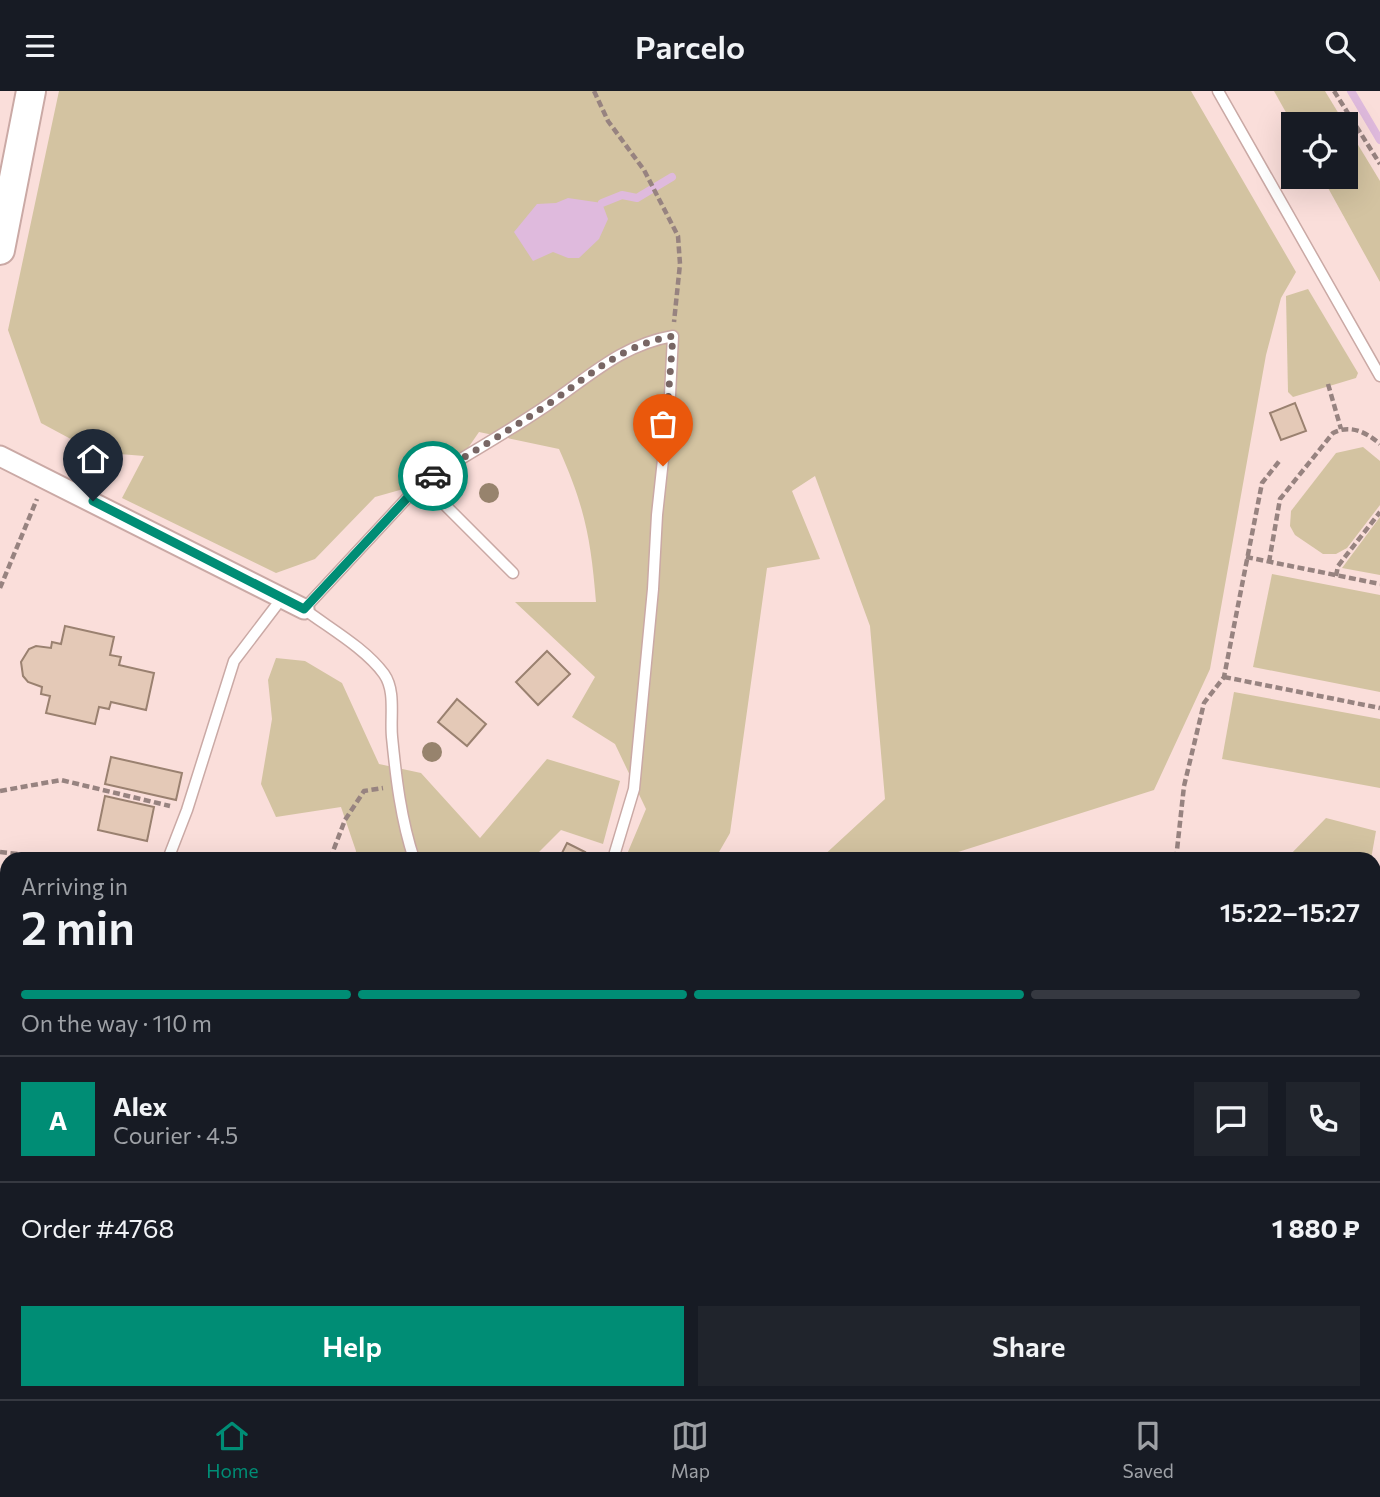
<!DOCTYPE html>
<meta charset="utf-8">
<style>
:root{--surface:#171b24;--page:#20242c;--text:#f1f3f6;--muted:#9ea1a6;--line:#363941;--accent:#008d75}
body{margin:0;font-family:Commissioner,sans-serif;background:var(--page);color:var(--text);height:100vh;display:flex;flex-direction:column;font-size:26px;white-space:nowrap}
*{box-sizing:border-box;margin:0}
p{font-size:23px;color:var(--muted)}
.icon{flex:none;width:38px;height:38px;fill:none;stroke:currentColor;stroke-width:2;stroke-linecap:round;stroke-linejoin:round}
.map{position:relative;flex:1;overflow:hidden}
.side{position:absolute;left:0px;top:761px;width:1381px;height:548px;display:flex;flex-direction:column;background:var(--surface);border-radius:21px 21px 0 0;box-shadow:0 7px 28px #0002}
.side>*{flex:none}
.fabs{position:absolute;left:1281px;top:21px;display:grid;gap:14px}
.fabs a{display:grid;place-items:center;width:77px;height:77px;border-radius:0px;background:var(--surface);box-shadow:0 7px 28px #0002;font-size:35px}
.pin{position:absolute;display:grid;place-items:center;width:60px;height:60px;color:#fff;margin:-72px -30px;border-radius:50% 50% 50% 0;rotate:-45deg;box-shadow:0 0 7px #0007}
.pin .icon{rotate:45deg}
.courier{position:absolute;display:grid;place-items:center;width:70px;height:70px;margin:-35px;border:5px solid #008d75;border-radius:50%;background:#fff;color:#222;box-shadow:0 2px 9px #0007}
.overview em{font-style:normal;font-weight:600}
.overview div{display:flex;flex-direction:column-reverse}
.overview{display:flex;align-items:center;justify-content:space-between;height:119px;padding:0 21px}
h1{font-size:46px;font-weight:600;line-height:52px}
.bar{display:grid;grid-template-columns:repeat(4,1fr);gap:10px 7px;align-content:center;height:84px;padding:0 21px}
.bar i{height:9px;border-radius:5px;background:var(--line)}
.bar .current{background:var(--accent)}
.bar p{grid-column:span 4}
.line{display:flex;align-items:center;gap:18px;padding:0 21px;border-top:2px solid var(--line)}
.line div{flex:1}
.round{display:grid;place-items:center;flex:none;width:74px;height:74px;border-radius:0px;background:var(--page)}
.button{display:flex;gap:14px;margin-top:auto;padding:14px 21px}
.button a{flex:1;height:80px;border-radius:0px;background:var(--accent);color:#fff;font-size:28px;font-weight:600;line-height:80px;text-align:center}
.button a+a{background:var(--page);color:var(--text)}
header{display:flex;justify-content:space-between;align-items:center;height:91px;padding:0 21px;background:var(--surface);font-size:32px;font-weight:600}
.tab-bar{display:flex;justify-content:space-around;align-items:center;height:98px;border-top:2px solid var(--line);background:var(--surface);font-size:19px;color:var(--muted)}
.tab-bar a{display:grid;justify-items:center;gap:4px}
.tab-bar .current{color:var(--accent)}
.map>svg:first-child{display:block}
.built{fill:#fdd2cc}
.green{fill:#d3c3a1}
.water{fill:#dfbadd}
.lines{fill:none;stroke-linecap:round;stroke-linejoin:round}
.stream{stroke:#dfbadd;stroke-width:8}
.building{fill:#e4c9b7;stroke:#9a8170;stroke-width:2}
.service-casing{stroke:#caa9a5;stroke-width:13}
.minor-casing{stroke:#caa9a5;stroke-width:23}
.secondary-casing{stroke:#caa9a5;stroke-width:32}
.path{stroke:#978380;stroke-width:4.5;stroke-dasharray:7 3.5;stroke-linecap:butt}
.service{stroke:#fff;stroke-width:10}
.minor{stroke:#fff;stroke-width:19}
.secondary{stroke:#fff;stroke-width:28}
.tree{fill:#97836d}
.done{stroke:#786664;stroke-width:7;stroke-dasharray:0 12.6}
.route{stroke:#008d75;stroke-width:9}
</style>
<header><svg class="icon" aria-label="menu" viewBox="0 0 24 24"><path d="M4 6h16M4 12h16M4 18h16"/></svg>Parcelo<svg class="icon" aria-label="search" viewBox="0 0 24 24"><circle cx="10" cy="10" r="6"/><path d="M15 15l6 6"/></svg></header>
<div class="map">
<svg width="1380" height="1308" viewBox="0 0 1380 1308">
<rect width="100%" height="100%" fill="#fadeda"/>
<polygon class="built" points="1374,1276 1380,1277 1380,1308 856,1308 856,1302 1374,1302"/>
<g class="green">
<path d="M59,0H1191L1296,181L1281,207L1266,264L1210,578L1154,699L936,768H820L885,708L870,535L815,385L792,400L820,468L767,477L730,742L715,768H625L646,718L615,653L572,626L595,586L515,511H596C591,449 585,416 559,358L479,341L457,373L414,395L375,406L315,468L276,482L122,407L144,365L95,361L41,332L8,239Z"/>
<polygon points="1274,0 1325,0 1345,33 1293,34"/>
<polygon points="1346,34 1380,90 1380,191 1322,86 1346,86"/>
<polygon points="1308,198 1358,282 1356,287 1293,306 1288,301 1286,205"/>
<polygon points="1363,356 1380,370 1380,414 1347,457 1336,463 1323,463 1295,444 1290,435 1291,420 1336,362"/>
<polygon points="1380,426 1380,484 1342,477"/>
<polygon points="1272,483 1380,504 1380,601 1253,576"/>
<polygon points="276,567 305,570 342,592 379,673 421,682 480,747 547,668 620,690 603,753 561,739 532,768 355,768 356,760 341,716 276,726 261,693 272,628 268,589"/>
<polygon points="1234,601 1380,628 1380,697 1222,668"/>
<polygon points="1326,727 1376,740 1371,768 1286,768"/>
<rect x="141" y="1302" width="72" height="6"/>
</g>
<polygon class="water" points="568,107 602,112 608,128 599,148 579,167 568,167 553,161 533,170 514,141 537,113 556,112"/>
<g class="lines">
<g class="stream">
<polyline points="1351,0 1380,49"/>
<polyline points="602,112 622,104 637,107 672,86"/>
<polyline points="1374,931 1380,907"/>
<polyline points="1374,1175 1380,1176"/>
</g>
</g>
<g class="building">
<polygon points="1295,312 1306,340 1281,349 1270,322"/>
<polygon points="65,535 114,546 110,564 121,566 119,574 154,582 146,619 111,611 109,618 99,616 95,633 46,622 50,605 41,603 42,596 28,591 23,585 21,571 29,558 36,555 51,557 52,551 61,553"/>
<polygon points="547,560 570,583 538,614 516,591"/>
<polygon points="457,608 486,633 467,655 438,631"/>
<polygon points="111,666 182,682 176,709 105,693"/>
<polygon points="105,705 154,716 147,750 98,739"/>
<polygon points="567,752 585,761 581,768 561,764"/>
<polygon points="0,786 7,787 7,838 0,837"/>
<polygon points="0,1199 7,1199 7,1302 27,1302 27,1308 0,1308"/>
<rect x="968" y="1302" width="90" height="6"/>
<polygon points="410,1303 410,1308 306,1308 306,1306"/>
</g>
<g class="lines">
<defs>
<g id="service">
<polyline points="1218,0 1380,285"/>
<path d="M422,391C464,366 506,342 546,315C589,286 621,254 673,245L670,304L657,424L653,498L634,698L613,768"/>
<polyline points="168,768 187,719 234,570 282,507"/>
<path d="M414,768C401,729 396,687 392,646C390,626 396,600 384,583C365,557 329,537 304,518L422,391L513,482"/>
<polyline points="53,1302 53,1308"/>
<polyline points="231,1302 234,1308"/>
<polyline points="884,1302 885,1308"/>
</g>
<g id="minor">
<polyline points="0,365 304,518"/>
<polyline points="0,1149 7,1149"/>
<polyline points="646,1302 646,1308"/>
</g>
<polyline id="secondary" points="0,159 31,0"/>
</defs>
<use href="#service" class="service-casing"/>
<use href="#minor" class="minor-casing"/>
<use href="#secondary" class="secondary-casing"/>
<g class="path">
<polyline points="594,0 608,30 644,79 678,145 680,173 674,231"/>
<polyline points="1334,0 1380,73"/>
<polyline points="1328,293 1341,338"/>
<polyline points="1246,466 1380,493"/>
<path d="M1269,471L1280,408L1333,342C1350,333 1366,341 1380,353"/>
<polyline points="1336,485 1338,475 1380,421"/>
<polyline points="0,497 37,408"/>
<polyline points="1224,586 1380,617"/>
<polyline points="0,700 61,689 170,715"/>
<polyline points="0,761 64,768"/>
<polyline points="330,768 345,729 364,700 383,697"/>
<polyline points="1176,768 1184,695 1204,612 1224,586 1262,392 1281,368"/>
<polyline points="1374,852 1380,828"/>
<polyline points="0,884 7,885"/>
<polyline points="0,1189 7,1189"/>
<polyline points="132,1302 132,1308"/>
<polyline points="830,1302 831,1308"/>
</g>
<use href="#service" class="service"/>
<use href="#minor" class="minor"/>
<use href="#secondary" class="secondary"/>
</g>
<g class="tree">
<circle cx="489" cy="402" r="10"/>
<circle cx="432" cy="661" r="10"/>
</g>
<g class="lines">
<path class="done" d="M433,385C471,362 510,339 547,314C589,285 621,254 673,245L663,375"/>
<polyline class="route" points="93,410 304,518 422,391 433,385"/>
</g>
</svg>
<div class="fabs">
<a><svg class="icon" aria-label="locate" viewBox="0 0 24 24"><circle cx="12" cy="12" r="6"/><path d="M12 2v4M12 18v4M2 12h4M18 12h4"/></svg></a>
</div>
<div class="pin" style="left:663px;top:375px;background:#ea580c"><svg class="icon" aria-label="bag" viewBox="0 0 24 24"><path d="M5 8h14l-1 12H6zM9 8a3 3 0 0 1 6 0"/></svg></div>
<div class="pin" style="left:93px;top:410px;background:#1f2937"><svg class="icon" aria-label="home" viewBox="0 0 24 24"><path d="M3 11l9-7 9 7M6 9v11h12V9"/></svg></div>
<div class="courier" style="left:433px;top:385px"><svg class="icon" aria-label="car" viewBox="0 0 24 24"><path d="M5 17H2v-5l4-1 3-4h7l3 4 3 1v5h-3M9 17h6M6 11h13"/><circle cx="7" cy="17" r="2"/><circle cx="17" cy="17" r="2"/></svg></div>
<section class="side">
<div class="overview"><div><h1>2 min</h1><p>Arriving in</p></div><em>15:22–15:27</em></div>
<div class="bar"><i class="current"></i><i class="current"></i><i class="current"></i><i></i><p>On the way · 110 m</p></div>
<div class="line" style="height:126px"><b class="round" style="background:var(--accent);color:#fff">A</b><div><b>Alex</b><p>Courier · 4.5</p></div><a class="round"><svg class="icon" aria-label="chat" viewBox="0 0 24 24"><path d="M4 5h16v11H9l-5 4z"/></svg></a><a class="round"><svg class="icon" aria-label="phone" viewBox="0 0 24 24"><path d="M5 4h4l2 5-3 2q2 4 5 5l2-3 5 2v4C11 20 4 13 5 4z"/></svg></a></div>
<div class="line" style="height:91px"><div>Order #4768</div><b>1 880 ₽</b></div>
<div class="button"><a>Help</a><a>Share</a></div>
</section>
</div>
<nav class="tab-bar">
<a class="current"><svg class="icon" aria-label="home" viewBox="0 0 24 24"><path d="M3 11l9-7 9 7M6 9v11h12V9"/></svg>Home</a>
<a><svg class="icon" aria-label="map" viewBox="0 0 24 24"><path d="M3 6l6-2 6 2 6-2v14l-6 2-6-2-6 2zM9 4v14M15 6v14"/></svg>Map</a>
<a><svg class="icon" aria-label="saved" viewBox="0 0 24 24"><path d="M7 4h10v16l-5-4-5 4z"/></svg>Saved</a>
</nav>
